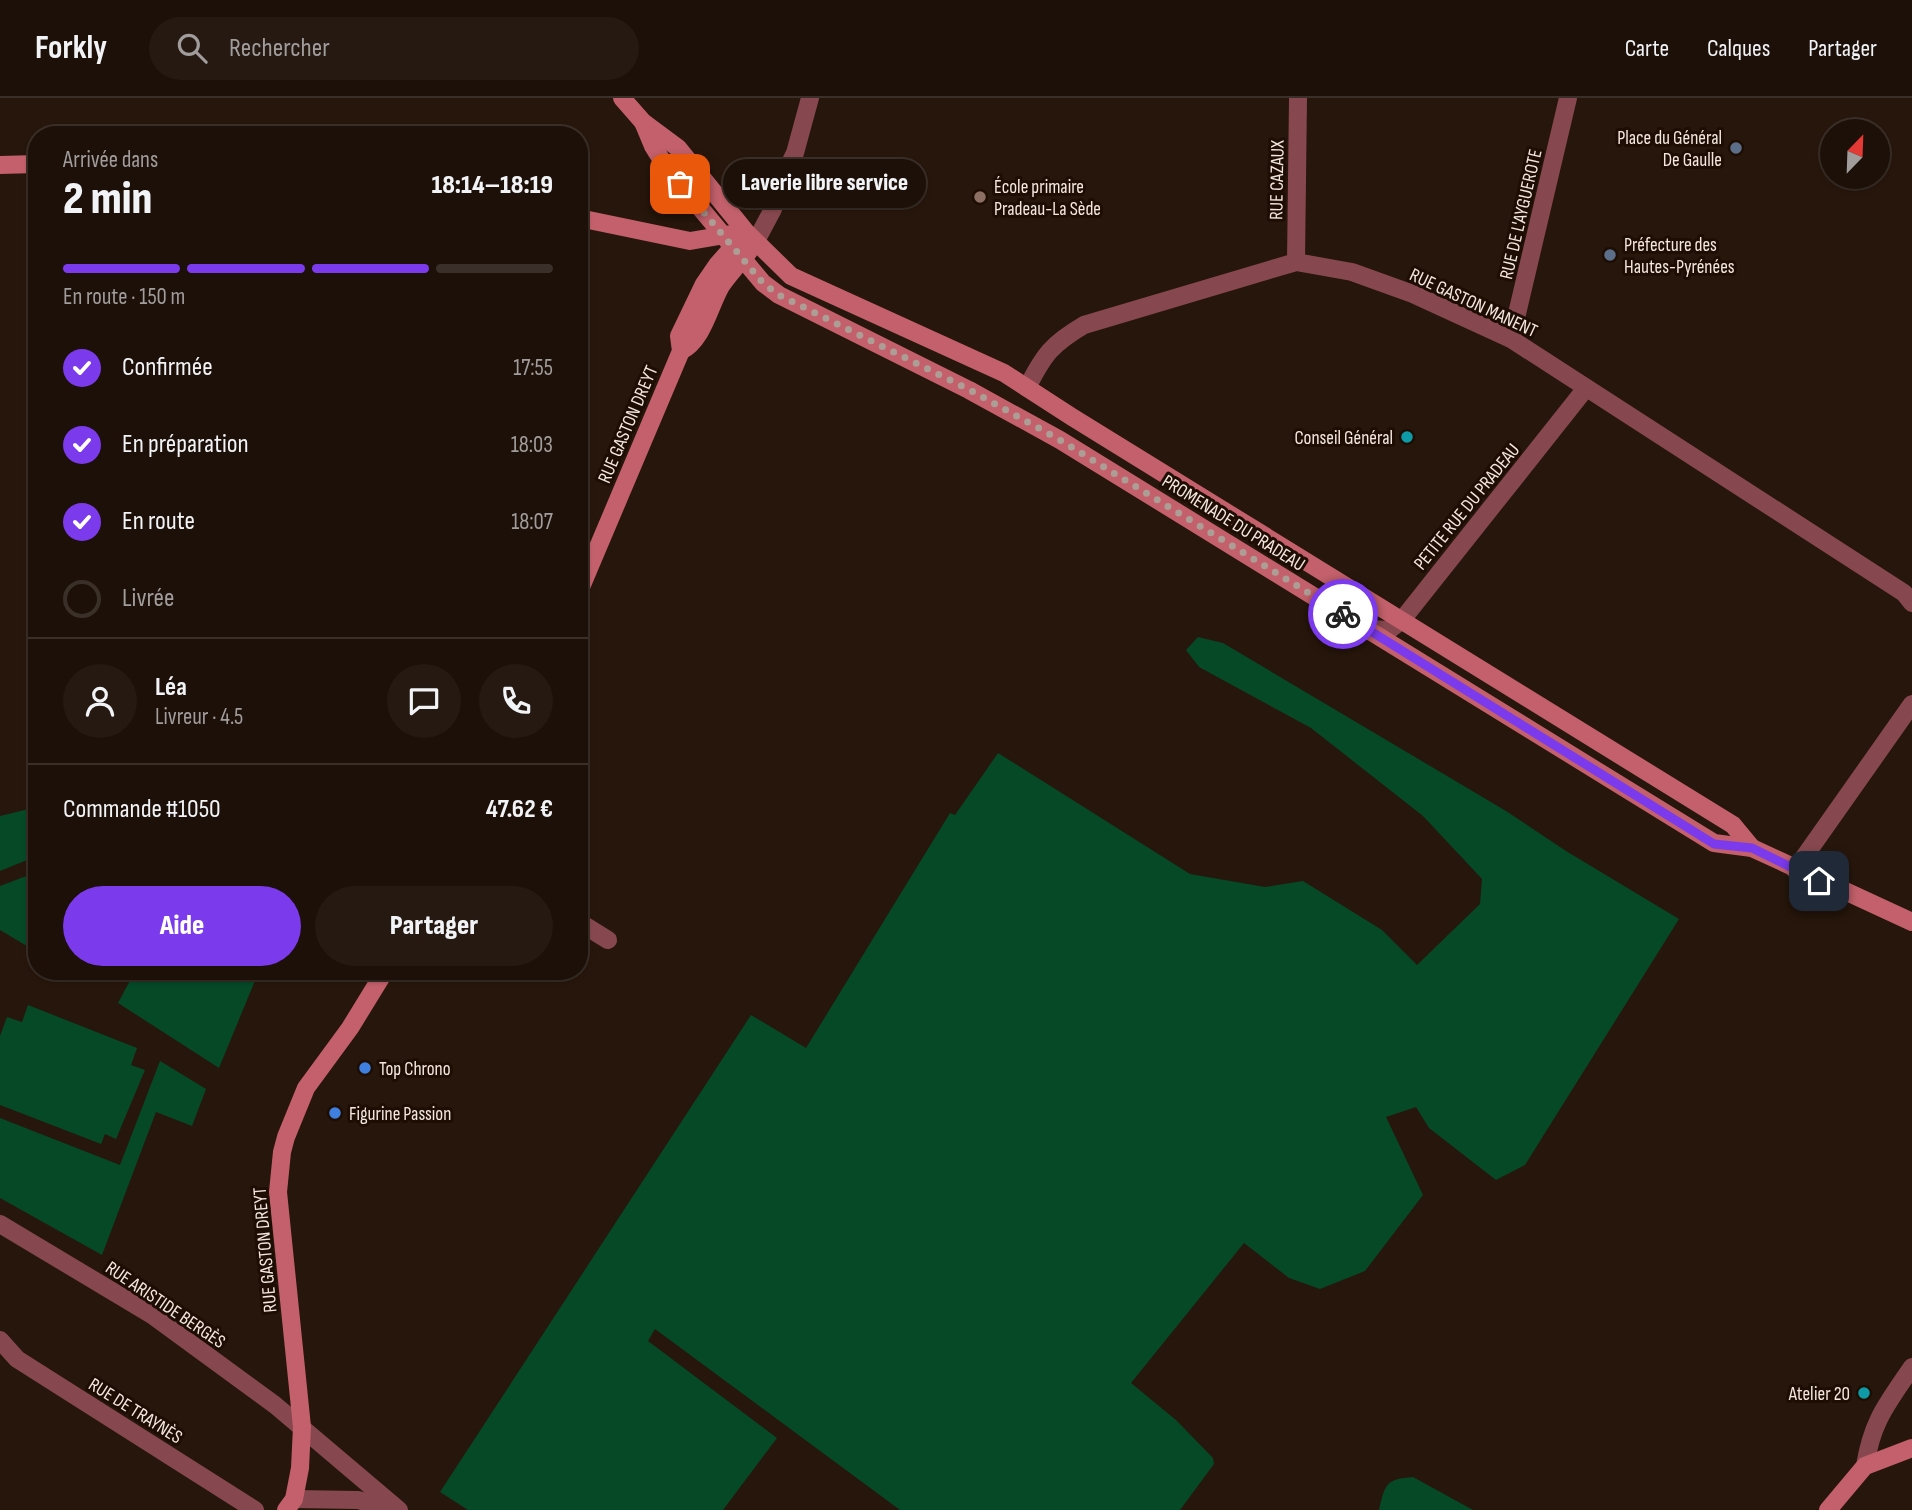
<!DOCTYPE html>
<html lang="fr">
<meta charset="utf-8">
<style>
:root{--surface:#1d1008;--page:#251912;--text:#f1f3f6;--muted:#a09d9c;--line:#3b3029;--accent:#7c3aed}
body{margin:0;font-family:"Sofia Sans Condensed",sans-serif;background:var(--page);color:var(--text);height:100vh;display:flex;flex-direction:column;font-size:26px;white-space:nowrap}
*{box-sizing:border-box;margin:0}
p{font-size:23px;color:var(--muted)}
.icon{flex:none;width:38px;height:38px;fill:none;stroke:currentColor;stroke-width:2;stroke-linecap:round;stroke-linejoin:round}
.map{position:relative;flex:1;overflow:hidden}
.panel{position:absolute;left:28px;top:28px;width:560px;height:854px;display:flex;flex-direction:column;background:var(--surface);border-radius:28px;box-shadow:0 2px 5px #0004,0 0 0 2px var(--line)}
.panel>*{flex:none}
.needle{width:46px;rotate:23deg}
.tools{position:absolute;left:1820px;top:21px;display:grid;gap:14px}
.tools a{display:grid;place-items:center;width:70px;height:70px;border-radius:50%;background:var(--surface);box-shadow:0 2px 5px #0004,0 0 0 2px var(--line);font-size:35px}
.pin{position:absolute;display:grid;place-items:center;width:60px;height:60px;color:#fff;margin:-30px;border-radius:14px;box-shadow:0 4px 10px #0006}
.courier{position:absolute;display:grid;place-items:center;width:70px;height:70px;margin:-35px;border:5px solid #7c3aed;border-radius:50%;background:#fff;color:#222;box-shadow:0 2px 9px #0007}
.bubble{position:absolute;height:49px;border-radius:24px;background:var(--surface);box-shadow:0 2px 5px #0004,0 0 0 2px var(--line);font-size:23px;font-weight:800;line-height:49px;text-align:center}
.summary em{font-style:normal;font-weight:800}
.summary div{display:flex;flex-direction:column-reverse}
.summary{display:flex;align-items:center;justify-content:space-between;height:119px;padding:0 35px}
h1{font-size:46px;font-weight:800;line-height:52px}
.bar{display:grid;grid-template-columns:repeat(4,1fr);gap:10px 7px;align-content:center;height:84px;padding:0 35px}
.bar i{height:9px;border-radius:5px;background:var(--line)}
.bar .active{background:var(--accent)}
.bar p{grid-column:span 4}
.line{display:flex;align-items:center;gap:18px;padding:0 35px;border-top:2px solid var(--line)}
.line div{flex:1}
.round{display:grid;place-items:center;flex:none;width:74px;height:74px;border-radius:37px;background:var(--page)}
ol{padding:0 35px;list-style:none}
li{display:flex;align-items:center;gap:21px;height:77px}
li p{margin-inline-start:auto}
li .icon{padding:7px;border-radius:50%;background:var(--accent);color:#fff;stroke-width:4}
li:last-child{color:var(--muted)}
li i{width:38px;height:38px;border:4px solid var(--line);border-radius:50%}
.action{display:flex;gap:14px;margin-top:auto;padding:14px 35px}
.action a{flex:1;height:80px;border-radius:42px;background:var(--accent);color:#fff;font-size:28px;font-weight:800;line-height:80px;text-align:center}
.action a+a{background:var(--page);color:var(--text)}
header{display:flex;align-items:center;gap:42px;box-sizing:border-box;height:98px;padding:0 35px;background:var(--surface);border-bottom:2px solid var(--line)}
header strong{font-size:33px}
nav{display:flex;gap:38px;margin-inline-start:auto;font-size:24px}
.search{width:490px;height:63px;background:var(--page);display:flex;align-items:center;gap:18px;box-sizing:border-box;padding:0 24px;border-radius:38px;color:var(--muted);font-size:26px}
.map>svg:first-child{display:block}
.green{fill:#054927}
.lines{fill:none;stroke-linecap:round;stroke-linejoin:round}
.street{stroke:#86484e;stroke-width:18}
.secondary{stroke:#c3606b;stroke-width:18}
.done{stroke:#ac9e95;stroke-width:7;stroke-dasharray:0 12.6}
.route{stroke:#7c3aed;stroke-width:9}
.service-dot{fill:#5c6f8a;stroke:#1e0d03;stroke-width:2.5}
.education-dot{fill:#8d6e63;stroke:#1e0d03;stroke-width:2.5}
.culture-dot{fill:#0f9aa8;stroke:#1e0d03;stroke-width:2.5}
.shop-dot{fill:#3f7fe0;stroke:#1e0d03;stroke-width:2.5}
.labels{text-anchor:middle;stroke-width:6;stroke-linejoin:round;paint-order:stroke}
.poi-label{font-size:19px;fill:#f4e7e0;stroke:#1e0d03;text-anchor:start}
.street-label{font-size:19px;fill:#f4e7e0;stroke:#1e0d03}
</style>
<header>
<strong>Forkly</strong>
<div class="search"><svg class="icon" aria-label="search" viewBox="0 0 24 24"><circle cx="10" cy="10" r="6"/><path d="M15 15l6 6"/></svg>Rechercher</div>
<nav><a>Carte</a><a>Calques</a><a>Partager</a></nav>
</header>
<div class="map">
<svg width="1912" height="1412" viewBox="0 0 1912 1412">
<rect width="100%" height="100%" fill="#27160b"/>
<g class="green">
<polygon points="1198,539 1223,545 1506,713 1566,753 1679,821 1525,1067 1496,1082 1429,1030 1416,1009 1386,1019 1423,1097 1365,1173 1320,1191 1289,1180 1244,1145 1131,1285 1176,1322 1213,1360 1214,1366 1180,1412 900,1412 655,1231 648,1243 777,1340 723,1412 468,1412 440,1394 751,917 806,950 950,715 955,717 998,655 1190,776 1265,789 1303,783 1382,832 1417,867 1480,806 1482,781 1423,718 1311,630 1199,569 1186,552"/>
<polygon points="37,709 37,758 0,773 0,718"/>
<polygon points="37,774 37,854 0,832 0,788"/>
<polygon points="135,873 259,873 219,970 118,905"/>
<polygon points="28,907 137,950 131,967 145,972 116,1041 105,1036 101,1046 0,1007 0,938 7,919 22,924"/>
<polygon points="160,963 206,991 192,1028 156,1014 102,1157 0,1100 0,1020 120,1067"/>
<path d="M1413,1379L1473,1412H1379C1385,1386 1386,1381 1413,1379Z"/>
</g>
<g class="lines">
<g class="street">
<polyline points="756,143 773,111 778,90 795,55 810,0"/>
<polyline points="1296,164 1298,0"/>
<polyline points="1511,241 1568,0"/>
<path d="M1027,290C1044,256 1052,246 1084,227L1296,164L1352,174L1413,196L1511,241L1904,495L1912,505"/>
<polyline points="1368,531 1389,532 1402,522 1586,290"/>
<polyline points="1795,772 1912,606"/>
<polyline points="579,824 608,842"/>
<polyline points="0,1126 152,1217 275,1307 399,1412"/>
<polyline points="0,1242 17,1261 255,1412"/>
<path d="M1865,1368C1872,1323 1887,1306 1912,1269"/>
<polyline points="294,1401 358,1402 393,1411"/>
</g>
<g class="secondary">
<polyline points="622,0 643,24 678,50 746,134 791,178 1004,275 1072,319 1733,727 1752,750"/>
<polyline points="643,24 653,48 666,69 763,185 779,197 969,292 1060,342 1714,745 1752,750 1912,824"/>
<polyline points="0,67 37,66"/>
<polyline points="579,120 690,143 731,136"/>
<path d="M681,253C703,242 709,209 721,188C729,176 740,165 749,153"/>
<polyline points="579,494 681,253 679,238 704,186 717,167 740,141"/>
<polyline points="286,1412 294,1401 300,1370 302,1329 278,1094 282,1054 286,1039 306,990 350,930 385,873"/>
<polyline points="1828,1412 1865,1368 1912,1350"/>
</g>
</g>
<g class="lines">
<polyline class="done" points="680,86 763,185 779,197 970,292 1060,342 1343,516"/>
<polyline class="route" points="1343,516 1714,746 1752,750 1819,783"/>
</g>
<g class="service-dot">
<circle cx="1736" cy="50" r="7"/>
<circle cx="1610" cy="157" r="7"/>
</g>
<circle class="education-dot" cx="980" cy="99" r="7"/>
<g class="culture-dot">
<circle cx="1407" cy="339" r="7"/>
<circle cx="1864" cy="1295" r="7"/>
</g>
<g class="shop-dot">
<circle cx="365" cy="970" r="7"/>
<circle cx="335" cy="1015" r="7"/>
</g>
<g class="labels">
<g class="poi-label">
<text x="1722" y="46" text-anchor="end">Place du Général<tspan x="1722" dy="22">De Gaulle</tspan></text>
<text x="994" y="95">École primaire<tspan x="994" dy="22">Pradeau-La Sède</tspan></text>
<text x="1624" y="153">Préfecture des<tspan x="1624" dy="22">Hautes-Pyrénées</tspan></text>
<text x="1393" y="346" text-anchor="end">Conseil Général</text>
<text x="379" y="977">Top Chrono</text>
<text x="349" y="1022">Figurine Passion</text>
<text x="1850" y="1302" text-anchor="end">Atelier 20</text>
</g>
<g class="street-label">
<text transform="translate(1276 82) rotate(-89)" y="7">RUE CAZAUX</text>
<text transform="translate(1520 116) rotate(-77)" y="7">RUE DE L'AYGUEROTE</text>
<text transform="translate(1474 204) rotate(25)" y="7">RUE GASTON MANENT</text>
<text transform="translate(627 326) rotate(-67)" y="7">RUE GASTON DREYT</text>
<text transform="translate(1466 408) rotate(-51)" y="7">PETITE RUE DU PRADEAU</text>
<text transform="translate(1234 424) rotate(32)" y="7">PROMENADE DU PRADEAU</text>
<text transform="translate(264 1152) rotate(-95)" y="7">RUE GASTON DREYT</text>
<text transform="translate(166 1206) rotate(34)" y="7">RUE ARISTIDE BERGÈS</text>
<text transform="translate(136 1312) rotate(32)" y="7">RUE DE TRAYNÈS</text>
</g>
</g>
</svg>
<div class="tools">
<a><svg class="needle" viewBox="-14 -14 28 28"><path d="M0-13l5 13h-10z" fill="#e53935"/><path d="M0 13l5-13h-10z" fill="#a09d9c"/></svg></a>
</div>
<div class="pin" style="left:680px;top:86px;background:#ea580c"><svg class="icon" aria-label="bag" viewBox="0 0 24 24"><path d="M5 8h14l-1 12H6zM9 8a3 3 0 0 1 6 0"/></svg></div>
<div class="pin" style="left:1819px;top:783px;background:#1f2937"><svg class="icon" aria-label="home" viewBox="0 0 24 24"><path d="M3 11l9-7 9 7M6 9v11h12V9"/></svg></div>
<div class="courier" style="left:1343px;top:516px"><svg class="icon" aria-label="bike" viewBox="0 0 24 24"><circle cx="6" cy="16" r="4"/><circle cx="18" cy="16" r="4"/><path d="M6 16l4-8h5l3 8M10 8l3 8H6M13 5h3"/></svg></div>
<div class="bubble" style="left:723px;top:61px;width:203px">Laverie libre service</div>
<section class="panel">
<div class="summary"><div><h1>2 min</h1><p>Arrivée dans</p></div><em>18:14–18:19</em></div>
<div class="bar"><i class="active"></i><i class="active"></i><i class="active"></i><i></i><p>En route · 150 m</p></div>
<ol>
<li><svg class="icon" aria-label="check" viewBox="0 0 24 24"><path d="M5 12l5 5 9-10"/></svg>Confirmée<p>17:55</p></li>
<li><svg class="icon" aria-label="check" viewBox="0 0 24 24"><path d="M5 12l5 5 9-10"/></svg>En préparation<p>18:03</p></li>
<li><svg class="icon" aria-label="check" viewBox="0 0 24 24"><path d="M5 12l5 5 9-10"/></svg>En route<p>18:07</p></li>
<li><i></i>Livrée</li>
</ol>
<div class="line" style="height:126px"><a class="round"><svg class="icon" aria-label="person" viewBox="0 0 24 24"><circle cx="12" cy="8" r="4"/><path d="M4 21q1-7 8-7t8 7"/></svg></a><div><b>Léa</b><p>Livreur · 4.5</p></div><a class="round"><svg class="icon" aria-label="chat" viewBox="0 0 24 24"><path d="M4 5h16v11H9l-5 4z"/></svg></a><a class="round"><svg class="icon" aria-label="phone" viewBox="0 0 24 24"><path d="M5 4h4l2 5-3 2q2 4 5 5l2-3 5 2v4C11 20 4 13 5 4z"/></svg></a></div>
<div class="line" style="height:91px"><div>Commande #1050</div><b>47.62 €</b></div>
<div class="action"><a>Aide</a><a>Partager</a></div>
</section>
</div>
